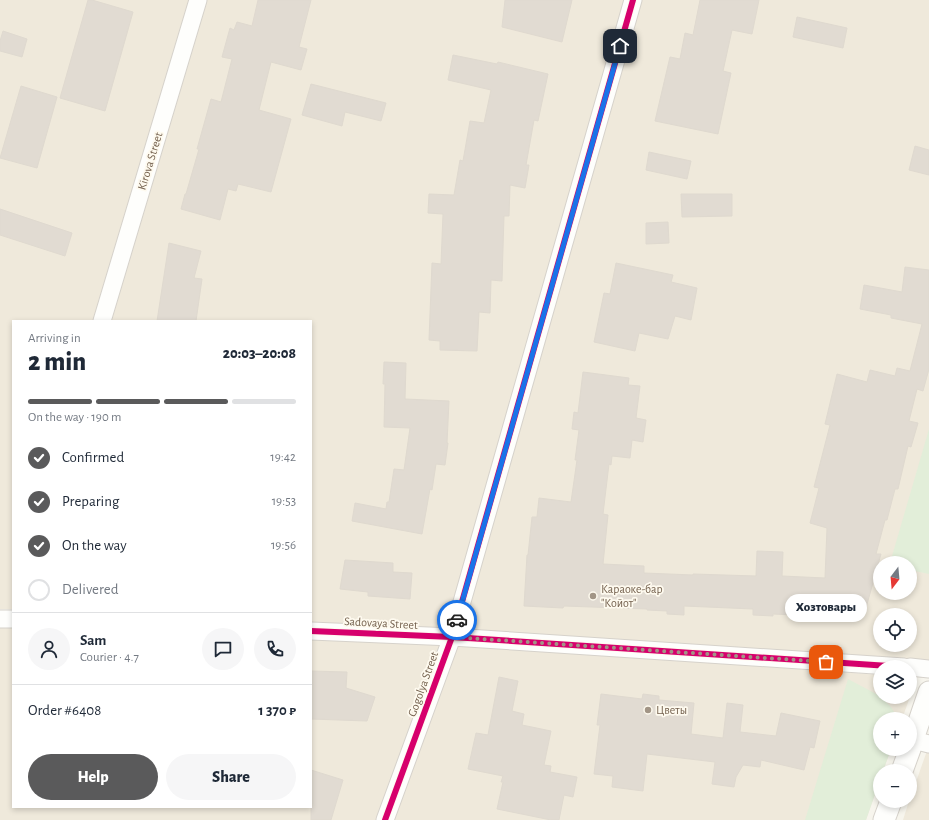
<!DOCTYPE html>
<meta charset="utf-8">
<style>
:root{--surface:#fff;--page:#f6f6f7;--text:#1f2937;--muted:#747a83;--line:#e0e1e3;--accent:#5a5a5b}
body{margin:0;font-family:"Alegreya Sans",sans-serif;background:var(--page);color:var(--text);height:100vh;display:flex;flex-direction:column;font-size:15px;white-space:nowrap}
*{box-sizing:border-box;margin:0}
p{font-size:13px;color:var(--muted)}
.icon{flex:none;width:22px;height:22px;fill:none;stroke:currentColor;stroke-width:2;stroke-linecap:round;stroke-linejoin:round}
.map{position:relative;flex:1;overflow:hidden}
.sheet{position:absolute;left:12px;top:320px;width:300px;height:488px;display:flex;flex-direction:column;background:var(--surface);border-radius:0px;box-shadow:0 2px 6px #0003}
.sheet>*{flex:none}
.needle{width:26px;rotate:196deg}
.fabs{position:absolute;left:873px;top:556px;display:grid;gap:8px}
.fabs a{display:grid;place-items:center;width:44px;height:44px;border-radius:50%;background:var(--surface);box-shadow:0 2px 6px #0003;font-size:20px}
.pin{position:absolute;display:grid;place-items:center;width:34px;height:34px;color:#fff;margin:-17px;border-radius:8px;box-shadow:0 2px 6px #0006}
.courier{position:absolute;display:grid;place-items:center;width:40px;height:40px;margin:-20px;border:3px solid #1a73e8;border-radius:50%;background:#fff;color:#222;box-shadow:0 1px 5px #0007}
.bubble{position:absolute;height:28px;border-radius:14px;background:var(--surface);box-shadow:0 2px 6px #0003;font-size:13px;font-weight:800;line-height:28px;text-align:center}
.overview em{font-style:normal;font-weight:800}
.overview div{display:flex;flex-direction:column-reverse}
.overview{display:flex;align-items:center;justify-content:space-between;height:68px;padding:0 16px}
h1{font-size:26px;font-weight:800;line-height:30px}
.bar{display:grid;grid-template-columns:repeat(4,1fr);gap:6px 4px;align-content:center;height:48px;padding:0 16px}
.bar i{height:5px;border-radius:3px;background:var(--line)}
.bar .active{background:var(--accent)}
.bar p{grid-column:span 4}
.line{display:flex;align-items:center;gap:10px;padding:0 16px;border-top:1px solid var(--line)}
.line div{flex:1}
.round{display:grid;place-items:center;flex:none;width:42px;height:42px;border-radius:21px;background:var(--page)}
ol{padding:0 16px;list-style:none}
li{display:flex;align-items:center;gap:12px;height:44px}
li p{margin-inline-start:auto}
li .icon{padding:4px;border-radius:50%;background:var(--accent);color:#fff;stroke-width:4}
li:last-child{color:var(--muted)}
li i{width:22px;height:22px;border:2px solid var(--line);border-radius:50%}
.primary-button{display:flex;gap:8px;margin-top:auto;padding:8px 16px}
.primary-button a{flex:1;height:46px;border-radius:24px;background:var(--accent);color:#fff;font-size:16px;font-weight:800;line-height:46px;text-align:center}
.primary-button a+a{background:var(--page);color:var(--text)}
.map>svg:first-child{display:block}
.residential{fill:#efe9db;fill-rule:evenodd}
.green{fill:#e2eed9}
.building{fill:#e1dbd2;stroke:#dfd9cf}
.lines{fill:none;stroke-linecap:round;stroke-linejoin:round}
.minor-casing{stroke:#d6d2cb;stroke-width:19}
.tertiary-casing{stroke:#d6d2cb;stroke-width:23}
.minor{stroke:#fefefc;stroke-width:17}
.tertiary{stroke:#fefefc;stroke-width:21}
.cycleway-casing{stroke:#fefaef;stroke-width:8}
.cycleway{stroke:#d6006c;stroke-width:6}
.done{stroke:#a29586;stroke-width:4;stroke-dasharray:0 7.2}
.route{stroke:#1a73e8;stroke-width:5}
.poi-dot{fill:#a29586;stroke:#fefaef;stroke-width:1.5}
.labels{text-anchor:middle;stroke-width:3.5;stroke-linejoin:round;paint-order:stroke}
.street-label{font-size:12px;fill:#74614e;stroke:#fefaef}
.poi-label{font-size:12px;fill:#74614e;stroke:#fefaef;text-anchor:start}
</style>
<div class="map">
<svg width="929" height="820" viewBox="0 0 929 820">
<rect width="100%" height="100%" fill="#f7f5ed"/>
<g class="residential">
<path d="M0,0H929V660L473,630L311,622V321H13V609H0ZM880,563H910V593H880ZM880,615H910V645H880Z"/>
<polygon points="0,626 13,626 13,807 311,807 311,639 462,645 880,675 880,697 910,697 902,719 880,719 880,749 891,749 883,771 880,771 880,780 866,820 0,820"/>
<polygon points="929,745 929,820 903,820 909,801 910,801 910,799"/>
</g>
<g class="green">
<polygon points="929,429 929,574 910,570 910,563 890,563"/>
<polygon points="848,679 880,696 880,697 881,697 891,707 897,717 897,719 880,719 880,749 891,749 883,771 880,771 880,780 866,820 805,820"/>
</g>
<g class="building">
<polygon points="88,0 92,0 133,12 105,111 60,98"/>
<polygon points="258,0 311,0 299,47 307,49 301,70 271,62 259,110 291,119 271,192 238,184 236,191 228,189 220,220 181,209 185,194 186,194 199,149 197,149 211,99 221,102 232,59 222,57 230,28 234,30 237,22 252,26"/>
<polygon points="505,0 572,0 562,42 502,27"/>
<polygon points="700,0 759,0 752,34 732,30 723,71 731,73 718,134 655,121 670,57 680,59 685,33 693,35"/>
<polygon points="797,17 847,28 843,48 793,37"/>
<polygon points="3,31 27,39 22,57 0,51 0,41"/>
<polygon points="453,55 497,64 498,62 548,74 538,121 534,120 526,165 529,165 525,188 510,185 509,216 504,216 502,281 491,280 490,313 479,312 477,351 440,350 440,341 429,340 432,263 441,264 443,214 428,213 429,194 454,195 460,160 463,161 470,121 484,123 491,90 448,80"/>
<polygon points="311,84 386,103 381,121 345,112 342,126 302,115"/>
<polygon points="21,86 57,97 37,168 0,158"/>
<polygon points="915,146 929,150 929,175 909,170"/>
<polygon points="649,152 691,161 687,179 646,170"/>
<polygon points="681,194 732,194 732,216 682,217"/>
<polygon points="0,209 72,233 65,256 0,235"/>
<polygon points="668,222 669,243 646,244 646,223"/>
<polygon points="169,243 201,251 194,278 202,279 196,321 157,321"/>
<polygon points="616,263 673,275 671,282 697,288 691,320 675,316 668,339 639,333 635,351 594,342 604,293 610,294"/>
<polygon points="905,267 929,270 929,369 923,391 917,389 909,421 918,423 911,447 908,446 898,489 895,489 887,520 885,520 876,554 881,554 864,615 816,613 816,616 773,614 773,616 753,615 753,609 684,606 684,615 667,614 667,611 647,610 647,609 564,606 563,608 524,606 527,555 528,555 532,517 537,517 539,498 571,502 577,460 575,460 579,430 572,429 574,412 578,413 583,372 629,378 628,385 640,386 636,418 646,420 643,442 632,440 630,458 612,456 611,465 609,464 603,514 608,515 603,564 644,566 644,573 693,575 693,574 756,576 757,551 783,552 782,576 825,578 827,528 810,523 819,488 814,487 830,425 825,424 837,374 867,382 870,370 895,376 897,368 910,371 922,324 891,318 891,315 860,309 864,285 902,292"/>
<polygon points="384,362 406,363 405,399 449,401 447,443 448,443 445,465 436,464 432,490 430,489 422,534 352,521 355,503 386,509 387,502 389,502 394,469 404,470 410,428 384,427 385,384 383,384"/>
<polygon points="345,560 393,563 393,572 412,573 410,599 368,596 368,592 340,589"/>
<polygon points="311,671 347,672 346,688 375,697 367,721 311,719"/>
<polygon points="499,677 518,681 512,711 524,714 522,725 551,731 544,765 551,766 550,772 577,777 573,797 564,795 559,820 551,820 497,809 503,782 501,782 503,776 468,769 476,733 488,735"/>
<polygon points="601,694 642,699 643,694 659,696 659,700 694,703 691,734 723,738 727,703 743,705 740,732 776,736 781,713 820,721 814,748 810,747 804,770 761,760 760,767 743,765 736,777 734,787 712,784 715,762 647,754 643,791 612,787 613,776 594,774 600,725 597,725"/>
<polygon points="311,770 343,780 331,820 311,820"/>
</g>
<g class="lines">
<defs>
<g id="minor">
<polyline points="102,321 198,0"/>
<polyline points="0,619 13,619"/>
<polyline points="311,631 452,637 904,667"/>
<polyline points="910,667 929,669"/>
<polyline points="913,740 929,744"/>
<polyline points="385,820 452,637 633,0"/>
</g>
<g id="tertiary">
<polyline points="910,748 929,692"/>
<polyline points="902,771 910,749"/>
<polyline points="884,820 891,801"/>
</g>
</defs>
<use href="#minor" class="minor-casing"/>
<use href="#tertiary" class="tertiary-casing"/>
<use href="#minor" class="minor"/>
<use href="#tertiary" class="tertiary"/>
<defs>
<g id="cycleway">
<polyline points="311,631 452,637 904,667"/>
<polyline points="385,820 452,637 633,0"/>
</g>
</defs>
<use href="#cycleway" class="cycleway-casing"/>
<use href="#cycleway" class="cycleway"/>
</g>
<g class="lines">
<polyline class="done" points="457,620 452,637 826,662"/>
<polyline class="route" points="457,620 620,46"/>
</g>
<g class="poi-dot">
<circle cx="593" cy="596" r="4"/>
<circle cx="648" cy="710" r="4"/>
</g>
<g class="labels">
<g class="street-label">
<text transform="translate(150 161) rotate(-73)" y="4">Kirova Street</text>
<text transform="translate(381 623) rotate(3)" y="4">Sadovaya Street</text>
<text transform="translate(423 684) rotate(-70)" y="4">Gogolya Street</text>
</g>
<g class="poi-label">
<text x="601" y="593">Караоке-бар<tspan x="601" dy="14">"Койот"</tspan></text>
<text x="656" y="714">Цветы</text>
</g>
</g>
</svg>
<div class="fabs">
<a><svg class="needle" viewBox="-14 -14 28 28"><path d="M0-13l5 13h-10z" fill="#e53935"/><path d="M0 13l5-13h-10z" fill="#747a83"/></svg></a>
<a><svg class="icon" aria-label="locate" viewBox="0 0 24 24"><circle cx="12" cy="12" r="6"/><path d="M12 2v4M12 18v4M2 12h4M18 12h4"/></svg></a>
<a><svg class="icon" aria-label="layers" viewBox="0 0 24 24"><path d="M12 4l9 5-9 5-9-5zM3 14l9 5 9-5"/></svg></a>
<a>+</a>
<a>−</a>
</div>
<div class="pin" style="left:826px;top:662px;background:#ea580c"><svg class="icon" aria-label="bag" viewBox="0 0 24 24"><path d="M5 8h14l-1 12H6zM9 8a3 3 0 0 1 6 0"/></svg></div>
<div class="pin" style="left:620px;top:46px;background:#1f2937"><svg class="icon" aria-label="home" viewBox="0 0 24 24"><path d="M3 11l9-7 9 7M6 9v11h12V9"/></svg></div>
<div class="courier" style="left:457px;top:620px"><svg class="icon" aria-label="car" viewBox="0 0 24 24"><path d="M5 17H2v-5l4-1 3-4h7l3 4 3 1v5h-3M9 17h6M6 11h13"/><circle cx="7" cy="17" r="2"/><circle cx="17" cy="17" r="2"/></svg></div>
<div class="bubble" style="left:785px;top:594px;width:82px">Хозтовары</div>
<section class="sheet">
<div class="overview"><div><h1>2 min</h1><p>Arriving in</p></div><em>20:03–20:08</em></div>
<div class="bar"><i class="active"></i><i class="active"></i><i class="active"></i><i></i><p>On the way · 190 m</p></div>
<ol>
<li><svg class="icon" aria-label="check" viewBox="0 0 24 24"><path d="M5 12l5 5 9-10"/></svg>Confirmed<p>19:42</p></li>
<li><svg class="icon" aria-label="check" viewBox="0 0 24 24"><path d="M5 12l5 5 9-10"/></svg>Preparing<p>19:53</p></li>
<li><svg class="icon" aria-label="check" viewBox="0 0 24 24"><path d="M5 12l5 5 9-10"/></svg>On the way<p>19:56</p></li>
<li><i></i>Delivered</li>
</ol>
<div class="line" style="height:72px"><a class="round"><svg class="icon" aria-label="person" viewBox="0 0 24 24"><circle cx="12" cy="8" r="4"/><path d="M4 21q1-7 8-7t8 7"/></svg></a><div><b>Sam</b><p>Courier · 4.7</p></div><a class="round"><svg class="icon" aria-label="chat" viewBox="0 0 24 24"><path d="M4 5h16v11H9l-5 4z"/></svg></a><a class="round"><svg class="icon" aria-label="phone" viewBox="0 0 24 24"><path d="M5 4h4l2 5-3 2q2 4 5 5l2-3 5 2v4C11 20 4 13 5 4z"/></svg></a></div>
<div class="line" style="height:52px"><div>Order #6408</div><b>1 370 ₽</b></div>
<div class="primary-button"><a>Help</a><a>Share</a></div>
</section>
</div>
